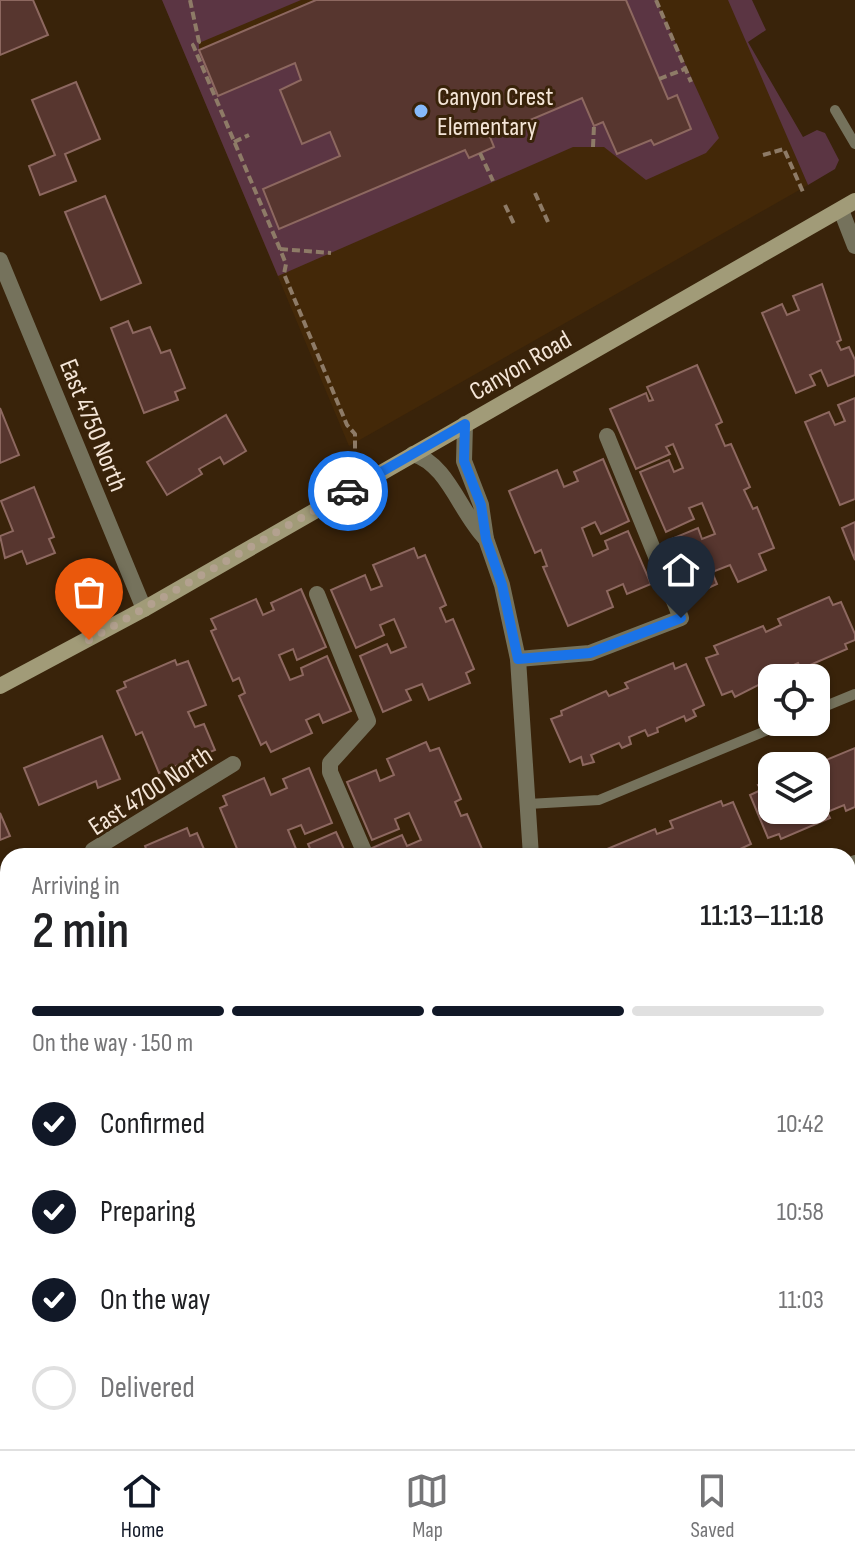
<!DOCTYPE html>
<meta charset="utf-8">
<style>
:root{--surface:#fff;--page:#f6f6f6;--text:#202124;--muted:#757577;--line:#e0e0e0;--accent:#111827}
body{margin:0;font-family:"Sofia Sans Condensed",sans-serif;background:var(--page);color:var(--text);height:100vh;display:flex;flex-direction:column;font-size:30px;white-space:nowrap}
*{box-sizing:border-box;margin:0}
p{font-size:26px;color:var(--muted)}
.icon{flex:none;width:44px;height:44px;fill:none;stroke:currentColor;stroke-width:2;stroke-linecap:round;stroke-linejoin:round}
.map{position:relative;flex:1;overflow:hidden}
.panel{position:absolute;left:0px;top:848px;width:856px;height:602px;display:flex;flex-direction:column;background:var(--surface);border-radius:24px 24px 0 0;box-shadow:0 2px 6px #0004}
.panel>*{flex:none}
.buttons{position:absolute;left:758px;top:664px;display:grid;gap:16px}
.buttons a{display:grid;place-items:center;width:72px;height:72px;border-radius:16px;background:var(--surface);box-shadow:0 2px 6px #0004;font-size:40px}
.pin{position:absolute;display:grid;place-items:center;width:68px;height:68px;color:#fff;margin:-82px -34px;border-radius:50% 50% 50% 0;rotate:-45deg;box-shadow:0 0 8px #0007}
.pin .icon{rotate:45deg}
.courier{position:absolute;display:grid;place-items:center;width:80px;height:80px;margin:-40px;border:6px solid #1a73e8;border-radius:50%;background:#fff;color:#222;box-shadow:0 2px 10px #0007}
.overview em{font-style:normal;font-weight:600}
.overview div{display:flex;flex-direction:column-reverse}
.overview{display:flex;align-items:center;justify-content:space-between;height:136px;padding:0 32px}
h1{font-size:52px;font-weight:600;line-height:60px}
.bar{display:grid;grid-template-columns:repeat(4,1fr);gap:12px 8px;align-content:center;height:96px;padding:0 32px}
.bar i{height:10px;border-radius:6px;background:var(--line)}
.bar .selected{background:var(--accent)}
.bar p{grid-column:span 4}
ol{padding:0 32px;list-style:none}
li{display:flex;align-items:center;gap:24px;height:88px}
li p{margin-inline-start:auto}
li .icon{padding:8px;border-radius:50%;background:var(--accent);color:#fff;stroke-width:4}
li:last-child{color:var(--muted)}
li i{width:44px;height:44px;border:4px solid var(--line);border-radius:50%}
.menu{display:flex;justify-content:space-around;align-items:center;height:112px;border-top:2px solid var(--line);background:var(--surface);font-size:22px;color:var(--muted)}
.menu a{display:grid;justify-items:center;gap:4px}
.menu .selected{color:var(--accent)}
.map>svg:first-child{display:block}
.built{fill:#432808}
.green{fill:#5b3543}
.forest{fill:#744254}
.building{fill:#57362f;stroke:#8d6860;stroke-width:2}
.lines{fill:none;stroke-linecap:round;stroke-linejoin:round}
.path{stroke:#8e7b67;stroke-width:4;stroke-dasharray:8 4;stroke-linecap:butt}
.lane{stroke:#75725c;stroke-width:10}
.street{stroke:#75725c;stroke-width:16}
.secondary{stroke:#a19b78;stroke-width:16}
.done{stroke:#b3a18f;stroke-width:8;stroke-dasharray:0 14.4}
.route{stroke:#1a73e8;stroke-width:10}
.poi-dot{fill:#86bbfb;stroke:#39230a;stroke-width:3}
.labels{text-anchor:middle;stroke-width:6;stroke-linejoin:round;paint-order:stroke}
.poi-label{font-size:26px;fill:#f4e5d7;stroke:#39230a;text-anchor:start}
.street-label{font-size:26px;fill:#f4e5d7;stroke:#39230a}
</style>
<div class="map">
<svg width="855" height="1449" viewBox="0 0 855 1449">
<rect width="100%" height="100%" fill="#39230a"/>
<g class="built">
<polygon points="162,0 730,0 808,185 349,446"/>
<polygon points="232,1442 716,1442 717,1449 224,1449"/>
</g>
<g class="green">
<polygon points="162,0 301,0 199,43 199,50 219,96 295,63 301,80 280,90 302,144 330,132 340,156 263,189 279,228 465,150 469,158 490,137 582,98 594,126 603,122 617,154 651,140 654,145 691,129 677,96 668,99 626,0 656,0 719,138 706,153 646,180 604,147 573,147 278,276"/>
<polygon points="728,0 752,0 766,30 748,42 803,137 817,130 825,133 839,160 835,169 808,185"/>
<polygon points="848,1172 855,1173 855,1297 848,1296"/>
<polygon points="848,1373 855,1374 855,1449 717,1449 716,1442 848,1442"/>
<polygon points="8,1414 8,1442 92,1442 88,1449 0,1449 0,1415"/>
</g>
<polygon class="forest" points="8,1302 8,1415 0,1416 0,1304"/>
<g class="building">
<polygon points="0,0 33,0 48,35 0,55"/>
<polygon points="316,0 626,0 668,99 677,95 691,129 654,145 651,140 617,154 603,122 594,126 582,98 490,137 494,147 469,158 465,150 279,229 263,189 340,156 330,132 302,144 280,90 301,80 295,63 218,96 199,50"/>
<polygon points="76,82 100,139 65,154 76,181 40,195 29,166 55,155 32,100"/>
<polygon points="105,196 141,283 101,300 65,212"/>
<polygon points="822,284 841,340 837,342 841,350 849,347 855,360 855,375 828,386 821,370 810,375 815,385 796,393 762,313 782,304 787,315 799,310 793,296"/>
<polygon points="128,321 133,333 150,327 161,353 170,350 185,388 175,392 178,400 144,413 111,328"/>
<polygon points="697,365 722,422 716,425 725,446 731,444 750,487 744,490 753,509 757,507 774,548 759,554 766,570 738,582 730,565 712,572 717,584 693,595 669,540 698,528 702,539 715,534 702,503 689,508 694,519 666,532 640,472 669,460 674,472 683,468 673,444 666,447 670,454 636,469 610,409 646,393 649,401 653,400 647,387"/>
<polygon points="855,398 855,499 840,505 805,422 829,412 835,425 845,421 838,405"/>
<polygon points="0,408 19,455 0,463"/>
<polygon points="226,415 246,451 224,464 220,457 199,469 202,474 167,495 147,462"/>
<polygon points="603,459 629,521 601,534 595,522 582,528 593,556 608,549 605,541 628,531 651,584 627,594 623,584 607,591 613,607 568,626 543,567 547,566 541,550 535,553 509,491 557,470 564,487 578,481 574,472"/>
<polygon points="34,487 54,537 49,539 55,553 27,564 22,551 5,558 0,536 13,531 1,501"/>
<polygon points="855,522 855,560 842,528"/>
<polygon points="414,548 418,558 425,555 446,605 440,608 446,622 453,619 474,669 466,673 470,683 429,700 422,684 406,690 411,700 383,712 360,656 387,644 391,653 406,647 394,619 380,625 384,635 356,648 331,590 365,575 371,590 382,586 373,565"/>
<polygon points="301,589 326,647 297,660 293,649 279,655 290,680 303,675 301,668 327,656 351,711 323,723 319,714 306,720 312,733 271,752 266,742 261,745 239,696 245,693 239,678 233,681 211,631 216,629 211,619 256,599 263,615 274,610 271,603"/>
<polygon points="829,597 833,605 841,602 855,634 855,640 845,644 847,649 801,669 798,663 778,672 781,677 772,678 735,697 732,691 722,695 706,658 718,654 714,646 763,626 766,632 781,625 778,619"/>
<polygon points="175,660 177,665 188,661 206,705 188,712 195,727 204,724 215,750 159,773 142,732 136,735 117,691 126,687 124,682"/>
<polygon points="673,663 675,669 686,664 704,705 693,710 696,716 686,721 684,716 657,728 658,732 648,736 645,730 629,737 631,744 622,748 619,743 591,755 594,762 583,765 581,757 570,762 551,719 562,715 561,711 606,691 609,696 628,688 625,683"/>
<polygon points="102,736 120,779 98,788 96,781 39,805 24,768"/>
<polygon points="426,742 430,751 439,748 461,799 455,802 461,816 467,814 485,856 376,856 372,848 402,835 407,846 421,840 409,813 395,819 399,829 372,840 347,782 376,770 380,781 394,775 387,759"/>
<polygon points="855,748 855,807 846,811 844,805 827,812 830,818 781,839 779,834 768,838 750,795 761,790 758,785 772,779 772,810 816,810 816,770 828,765 826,760"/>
<polygon points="309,768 332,823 305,834 301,825 288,830 299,856 240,856 220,808 227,805 223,796 264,778 271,795 287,788 283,779"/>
<polygon points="721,801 723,806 733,802 751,844 740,849 743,855 610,856 607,849 655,829 657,834 673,828 670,821"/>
<polygon points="0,813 10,836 0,840"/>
<polygon points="187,828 190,836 197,833 207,856 144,856 148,854 145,846"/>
<polygon points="336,832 347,856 305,856 312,853 308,844"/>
<polygon points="855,900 855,937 848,920 848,903"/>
<polygon points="848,1038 855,1055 855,1078 848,1080"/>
<polygon points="8,1040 8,1103 2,1106 0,1043"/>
</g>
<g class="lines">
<g class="path">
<polyline points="190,0 199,42 193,45 280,249 286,264 284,274 347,425 355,434 355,449"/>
<polyline points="656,0 691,82"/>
<polyline points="659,79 685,69"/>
<polyline points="234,142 249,135"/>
<polyline points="593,147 594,126"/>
<polyline points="480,153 493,181"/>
<polyline points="763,155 784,149 803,192"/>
<polyline points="535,193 548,222"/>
<polyline points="505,205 514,224"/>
<polyline points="280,249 331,253"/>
<polyline points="848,1277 855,1278"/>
<polyline points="88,1449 92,1442"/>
</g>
<g class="lane">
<polyline points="835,110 855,144"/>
<polyline points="816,710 855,694"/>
<polyline points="528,804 599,800 787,722"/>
<polyline points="0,926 8,922"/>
<polyline points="0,996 8,992"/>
<polyline points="0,1140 8,1143"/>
<polyline points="580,1442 582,1449"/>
</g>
<g class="street">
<polyline points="841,210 855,246"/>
<polyline points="0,260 144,609"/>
<polyline points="465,424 464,461 481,505 486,539 502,585 518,659 531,856"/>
<path d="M413,454C448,464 460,513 486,539"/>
<polyline points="317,594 368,721 330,763 330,772 366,856"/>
<polyline points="518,659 590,653 681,618 607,436"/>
<polyline points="96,856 93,850 233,764"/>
<polyline points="848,866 855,863"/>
</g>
<g class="secondary">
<polyline points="0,686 144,609 855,201"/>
<polyline points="848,1338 855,1340"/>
<polyline points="152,1449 158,1442"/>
</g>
</g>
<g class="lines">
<polyline class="done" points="89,640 348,491"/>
<polyline class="route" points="348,491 465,424 464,461 481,505 486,539 502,585 518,659 590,653 681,618"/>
</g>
<circle class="poi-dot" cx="421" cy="111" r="8"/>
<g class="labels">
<g class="poi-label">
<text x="437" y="105">Canyon Crest<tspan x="437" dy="30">Elementary</tspan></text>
</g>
<g class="street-label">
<text transform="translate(520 365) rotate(-30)" y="9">Canyon Road</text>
<text transform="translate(94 425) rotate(68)" y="9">East 4750 North</text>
<text transform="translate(150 790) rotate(-33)" y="9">East 4700 North</text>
</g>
</g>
</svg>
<div class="buttons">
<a><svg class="icon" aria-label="locate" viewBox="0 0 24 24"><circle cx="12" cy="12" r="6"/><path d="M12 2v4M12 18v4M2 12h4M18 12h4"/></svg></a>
<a><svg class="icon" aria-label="layers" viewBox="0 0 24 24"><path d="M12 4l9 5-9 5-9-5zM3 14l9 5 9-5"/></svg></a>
</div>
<div class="pin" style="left:89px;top:640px;background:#ea580c"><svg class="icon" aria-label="bag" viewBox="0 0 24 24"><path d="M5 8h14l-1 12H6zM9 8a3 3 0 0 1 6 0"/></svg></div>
<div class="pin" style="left:681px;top:618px;background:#1f2937"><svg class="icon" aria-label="home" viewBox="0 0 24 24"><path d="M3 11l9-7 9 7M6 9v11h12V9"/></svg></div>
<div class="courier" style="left:348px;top:491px"><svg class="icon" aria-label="car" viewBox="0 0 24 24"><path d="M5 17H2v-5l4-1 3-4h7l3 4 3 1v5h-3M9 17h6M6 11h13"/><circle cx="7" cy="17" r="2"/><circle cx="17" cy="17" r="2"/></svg></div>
<section class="panel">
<div class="overview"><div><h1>2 min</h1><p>Arriving in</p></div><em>11:13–11:18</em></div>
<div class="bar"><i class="selected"></i><i class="selected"></i><i class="selected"></i><i></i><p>On the way · 150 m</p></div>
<ol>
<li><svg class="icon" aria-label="check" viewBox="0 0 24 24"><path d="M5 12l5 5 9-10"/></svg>Confirmed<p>10:42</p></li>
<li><svg class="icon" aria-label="check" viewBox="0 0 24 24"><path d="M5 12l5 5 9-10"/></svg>Preparing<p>10:58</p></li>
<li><svg class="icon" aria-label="check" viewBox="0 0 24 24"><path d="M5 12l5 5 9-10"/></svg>On the way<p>11:03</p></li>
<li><i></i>Delivered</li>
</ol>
</section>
</div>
<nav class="menu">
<a class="selected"><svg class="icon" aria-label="home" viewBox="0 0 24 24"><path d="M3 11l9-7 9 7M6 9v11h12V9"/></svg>Home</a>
<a><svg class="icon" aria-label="map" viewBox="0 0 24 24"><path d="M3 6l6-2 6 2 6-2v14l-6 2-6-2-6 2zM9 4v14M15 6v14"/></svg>Map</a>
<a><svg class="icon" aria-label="saved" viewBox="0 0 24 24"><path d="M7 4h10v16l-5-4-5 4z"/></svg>Saved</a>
</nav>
